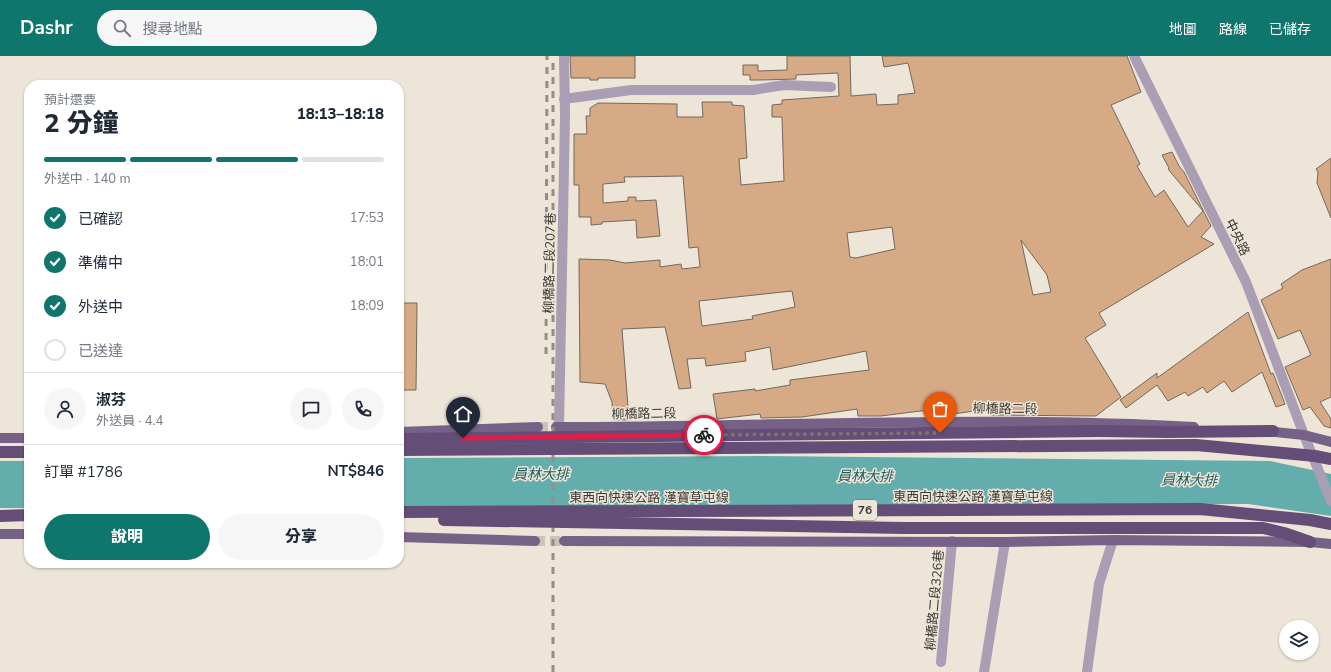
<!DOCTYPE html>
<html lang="zh-TW">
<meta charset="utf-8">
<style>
:root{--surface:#fff;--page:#f6f6f7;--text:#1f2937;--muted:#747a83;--line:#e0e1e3;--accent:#0f766e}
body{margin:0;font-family:"Nunito Sans","Noto Sans TC",sans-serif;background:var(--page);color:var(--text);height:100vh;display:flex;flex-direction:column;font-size:15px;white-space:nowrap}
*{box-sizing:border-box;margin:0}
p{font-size:13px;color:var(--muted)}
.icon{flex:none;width:22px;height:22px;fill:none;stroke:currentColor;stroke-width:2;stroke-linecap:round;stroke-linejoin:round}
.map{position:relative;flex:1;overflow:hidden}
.drawer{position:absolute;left:24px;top:24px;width:380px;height:488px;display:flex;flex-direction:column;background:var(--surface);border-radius:16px;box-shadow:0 1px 3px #0004}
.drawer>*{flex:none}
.controls{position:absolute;left:1279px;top:564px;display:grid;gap:8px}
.controls a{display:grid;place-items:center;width:40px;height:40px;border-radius:50%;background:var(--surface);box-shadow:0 1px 3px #0004;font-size:20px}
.pin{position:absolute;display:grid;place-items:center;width:34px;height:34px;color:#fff;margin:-41px -17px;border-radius:50% 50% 50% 0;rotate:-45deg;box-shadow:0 0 4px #0007}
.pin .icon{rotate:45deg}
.courier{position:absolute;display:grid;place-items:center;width:40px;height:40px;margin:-20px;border:3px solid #e11d48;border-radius:50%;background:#fff;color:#222;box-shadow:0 1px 5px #0007}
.summary em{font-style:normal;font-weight:800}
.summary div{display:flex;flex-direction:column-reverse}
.summary{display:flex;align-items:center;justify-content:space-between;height:68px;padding:0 20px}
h1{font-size:26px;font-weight:800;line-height:30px}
.bar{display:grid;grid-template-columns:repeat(4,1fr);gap:6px 4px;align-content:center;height:48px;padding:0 20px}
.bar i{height:5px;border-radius:3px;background:var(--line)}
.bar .selected{background:var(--accent)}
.bar p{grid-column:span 4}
.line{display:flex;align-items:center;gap:10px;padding:0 20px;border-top:1px solid var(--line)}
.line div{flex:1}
.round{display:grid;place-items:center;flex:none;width:42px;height:42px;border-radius:21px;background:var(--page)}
ol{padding:0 20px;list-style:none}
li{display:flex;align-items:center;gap:12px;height:44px}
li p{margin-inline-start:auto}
li .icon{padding:4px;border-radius:50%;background:var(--accent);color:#fff;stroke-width:4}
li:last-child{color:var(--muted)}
li i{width:22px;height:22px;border:2px solid var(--line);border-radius:50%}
.primary-button{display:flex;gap:8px;margin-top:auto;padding:8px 20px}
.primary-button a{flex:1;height:46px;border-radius:24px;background:var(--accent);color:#fff;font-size:16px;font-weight:800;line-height:46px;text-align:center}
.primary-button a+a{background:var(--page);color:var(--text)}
header{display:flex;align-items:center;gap:24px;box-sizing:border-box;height:56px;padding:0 20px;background:var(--accent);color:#fff}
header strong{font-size:19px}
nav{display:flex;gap:22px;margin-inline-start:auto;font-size:14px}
.search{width:280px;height:36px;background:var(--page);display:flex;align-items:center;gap:10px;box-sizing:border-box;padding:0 14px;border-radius:22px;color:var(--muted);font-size:15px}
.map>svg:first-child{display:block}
.water{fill:#64adad}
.building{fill:#d6aa84;stroke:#73685f;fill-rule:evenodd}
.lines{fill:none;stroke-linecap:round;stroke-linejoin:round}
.major-tunnel{stroke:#cac3b7;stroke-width:10;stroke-dasharray:10 5;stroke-linecap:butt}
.minor{stroke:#a99eb3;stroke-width:10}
.major{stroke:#776287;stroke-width:10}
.highway{stroke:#644d77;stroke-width:12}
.rail{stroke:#948e85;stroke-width:3;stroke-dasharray:7 7;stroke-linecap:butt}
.highway-bridge{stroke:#644d77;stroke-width:12}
.done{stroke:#7b756d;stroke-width:4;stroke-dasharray:0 7.2}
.route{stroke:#e11d48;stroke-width:5}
.labels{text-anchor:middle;stroke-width:3;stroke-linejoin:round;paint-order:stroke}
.shield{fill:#ede5d8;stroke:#726d65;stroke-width:1}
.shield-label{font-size:12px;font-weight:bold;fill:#3d3934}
.street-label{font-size:13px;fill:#3d3934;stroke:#ede5d8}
.water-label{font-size:14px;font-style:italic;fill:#205e5e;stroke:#ede5d8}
</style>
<header>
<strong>Dashr</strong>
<div class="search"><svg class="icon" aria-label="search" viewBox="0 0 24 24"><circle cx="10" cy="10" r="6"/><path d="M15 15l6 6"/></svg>搜尋地點</div>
<nav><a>地圖</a><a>路線</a><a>已儲存</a></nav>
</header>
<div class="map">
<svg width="1331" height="616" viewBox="0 0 1331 616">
<rect width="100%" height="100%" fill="#ede5d8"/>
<g class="water">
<polygon points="764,400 1270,405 1331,418 1331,460 1248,448 399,451 399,402"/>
<rect x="0" y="405" width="29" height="47"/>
</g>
<g class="building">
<polygon points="570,0 635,0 635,22 598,22 598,24 590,24 590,22 571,22"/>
<path d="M787,0H850L851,40L876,38L877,49L898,48V39L915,37L908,7L884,11L882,0H1127L1141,36L1111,49L1140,108L1137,110L1155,141L1164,134L1188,171L1203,155L1168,113L1169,112L1162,99L1172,96L1179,110L1184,116L1211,170L1201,181L1214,188L1099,257L1106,269L1085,282L1121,341L1096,360L991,359L990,353L945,359H928V354L881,360H858L857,353L802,361L761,362L760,358L717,363L713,338L755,333V335L790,329V324L869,314L866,295L773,314L770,291L745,296L746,305L706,310L705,302L687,303L691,332L679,333L665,271L622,273L629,364H613L612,346L605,328L580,326L579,203L610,204L625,207L660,204V211L681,208L682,213L700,211L698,191L689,192L683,120L624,121L625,126L603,128V147L628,145V141H636V145L656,144L660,180L637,182L636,164L602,166V168L591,169V161H579V129H574V78H587L586,60H590V52L598,47L677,48V61H703L702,46H732V49L744,50L747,102L739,103L741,129L784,125L782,61H772V49L782,48V44L839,40L838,17L796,19V23L762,24H750V19H743V9H758V15L787,14ZM892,171L895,193L856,202L850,201L847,177ZM1021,184L1047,219L1051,236L1033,239ZM792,235L795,251L752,260L753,263L702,270L699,245Z"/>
<polygon points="1331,102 1331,162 1317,127 1318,116 1316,113"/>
<polygon points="1331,203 1331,341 1320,346 1331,363 1331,372 1324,370 1310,351 1303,354 1285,311 1311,299 1300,274 1278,283 1261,244 1283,232 1281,228 1302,214"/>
<polygon points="399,247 417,247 416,334 399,334"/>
<polygon points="1248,256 1271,318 1273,317 1285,348 1276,351 1262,316 1232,336 1224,325 1207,337 1203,331 1188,340 1185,336 1168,345 1157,329 1126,352 1120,344 1157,317 1157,322"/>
</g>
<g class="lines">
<g class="major-tunnel">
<polyline points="538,371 556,371"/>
<polyline points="535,485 564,485"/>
</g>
<g class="minor">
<polyline points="1134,0 1246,226 1304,379 1331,445"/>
<polyline points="564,43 631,34 753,34 784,29 831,31"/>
<polyline points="559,371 565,59 564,0"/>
<polyline points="941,606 952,485"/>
<polyline points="984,616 1005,486"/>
<polyline points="1087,616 1099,528 1113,484"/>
</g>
<g class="major">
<path d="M556,371C769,371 982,359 1194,371"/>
<polyline points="1266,375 1304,379 1331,386"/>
<polyline points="399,376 538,371"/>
<polyline points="0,382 29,382"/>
<polyline points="0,478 29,478"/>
<polyline points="399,481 535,485"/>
<polyline points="564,485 1005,486 1113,484 1310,486 1331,488"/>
</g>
<g class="highway">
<polyline points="1099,375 1167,376 1273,375"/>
<polyline points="0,396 29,396"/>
<polyline points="0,460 29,459"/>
<polyline points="904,472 1263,472 1284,477 1310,486"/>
</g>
<g class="rail">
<polyline points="546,298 547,0"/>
<polyline points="553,616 553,0"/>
</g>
<g class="highway-bridge">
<polyline points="399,383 1099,375"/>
<polyline points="399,394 1196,389 1315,400 1331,403"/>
<polyline points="399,456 1200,453 1310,464 1331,468"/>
<polyline points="444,464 904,472"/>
</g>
</g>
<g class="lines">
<polyline class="done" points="704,379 940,377"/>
<polyline class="route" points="463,382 704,379"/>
</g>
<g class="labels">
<rect class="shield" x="853" y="444" width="24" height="20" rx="3"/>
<g class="shield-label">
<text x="865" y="458">76</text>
</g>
<g class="street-label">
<text transform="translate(1238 181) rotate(64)" y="5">中央路</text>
<text transform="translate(549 207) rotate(-89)" y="5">柳橋路二段207巷</text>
<text transform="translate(1005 352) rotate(1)" y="5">柳橋路二段</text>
<text transform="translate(644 357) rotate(-1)" y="5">柳橋路二段</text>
<text x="973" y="445">東西向快速公路 漢寶草屯線</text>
<text x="649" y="446">東西向快速公路 漢寶草屯線</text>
<text transform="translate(934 544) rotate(-85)" y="5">柳橋路二段326巷</text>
</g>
<g class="water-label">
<text x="541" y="423">員林大排</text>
<text x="865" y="425">員林大排</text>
<text transform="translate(1189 424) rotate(1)" y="5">員林大排</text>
</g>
</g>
</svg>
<div class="controls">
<a><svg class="icon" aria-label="layers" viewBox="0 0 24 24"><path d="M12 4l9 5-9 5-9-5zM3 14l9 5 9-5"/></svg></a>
</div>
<div class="pin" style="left:940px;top:377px;background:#ea580c"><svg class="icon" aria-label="bag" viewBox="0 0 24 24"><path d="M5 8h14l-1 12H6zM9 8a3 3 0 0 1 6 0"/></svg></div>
<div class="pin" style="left:463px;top:382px;background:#1f2937"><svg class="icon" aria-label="home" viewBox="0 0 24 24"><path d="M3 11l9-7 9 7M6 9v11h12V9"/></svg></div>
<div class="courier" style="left:704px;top:379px"><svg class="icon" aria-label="bike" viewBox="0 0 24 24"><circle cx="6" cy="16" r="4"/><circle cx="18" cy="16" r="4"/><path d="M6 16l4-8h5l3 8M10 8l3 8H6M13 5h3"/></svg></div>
<section class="drawer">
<div class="summary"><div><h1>2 分鐘</h1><p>預計還要</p></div><em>18:13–18:18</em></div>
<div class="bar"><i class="selected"></i><i class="selected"></i><i class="selected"></i><i></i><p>外送中 · 140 m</p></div>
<ol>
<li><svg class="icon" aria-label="check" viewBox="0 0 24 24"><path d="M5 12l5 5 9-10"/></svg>已確認<p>17:53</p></li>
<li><svg class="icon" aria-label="check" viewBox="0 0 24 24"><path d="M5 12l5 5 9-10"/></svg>準備中<p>18:01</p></li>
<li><svg class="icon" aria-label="check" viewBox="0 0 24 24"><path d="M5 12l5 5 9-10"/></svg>外送中<p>18:09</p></li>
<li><i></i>已送達</li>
</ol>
<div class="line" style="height:72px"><a class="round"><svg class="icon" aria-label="person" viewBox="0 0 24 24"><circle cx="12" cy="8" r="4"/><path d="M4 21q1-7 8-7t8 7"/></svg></a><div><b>淑芬</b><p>外送員 · 4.4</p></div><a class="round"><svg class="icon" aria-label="chat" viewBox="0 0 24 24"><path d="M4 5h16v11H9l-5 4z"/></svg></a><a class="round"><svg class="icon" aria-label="phone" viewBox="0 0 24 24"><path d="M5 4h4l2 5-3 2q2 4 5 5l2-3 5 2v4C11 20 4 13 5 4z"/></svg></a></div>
<div class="line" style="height:52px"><div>訂單 #1786</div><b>NT$846</b></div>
<div class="primary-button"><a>說明</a><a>分享</a></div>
</section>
</div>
